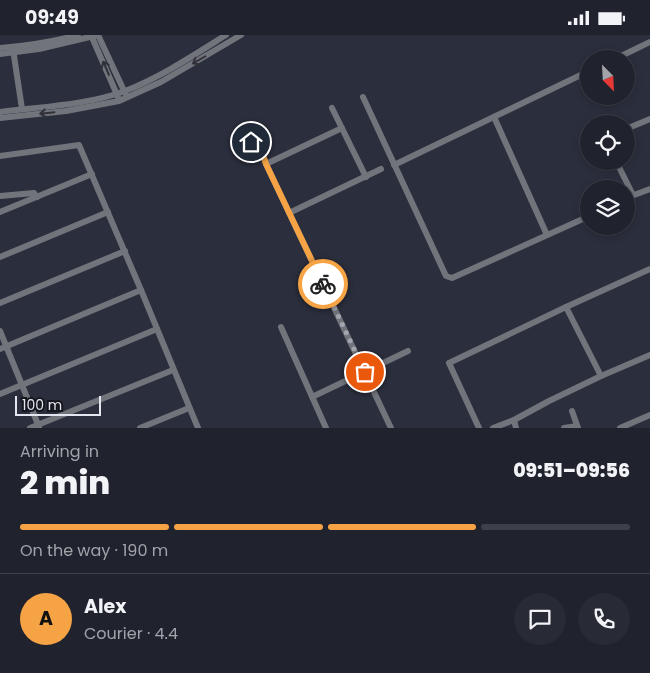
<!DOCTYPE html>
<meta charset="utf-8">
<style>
:root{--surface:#20222d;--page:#282a35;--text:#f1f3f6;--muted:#a2a4aa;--line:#3d3f49;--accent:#f5a345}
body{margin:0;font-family:Poppins,sans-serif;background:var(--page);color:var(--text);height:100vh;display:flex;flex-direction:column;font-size:19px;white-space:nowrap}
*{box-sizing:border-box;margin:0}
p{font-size:16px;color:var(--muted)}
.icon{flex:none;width:28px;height:28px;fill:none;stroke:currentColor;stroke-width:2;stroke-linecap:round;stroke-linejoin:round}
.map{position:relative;height:393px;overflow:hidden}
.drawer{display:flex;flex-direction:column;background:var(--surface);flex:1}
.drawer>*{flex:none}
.needle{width:32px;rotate:156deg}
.controls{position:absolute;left:580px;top:15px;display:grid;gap:10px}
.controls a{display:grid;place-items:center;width:55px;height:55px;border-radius:50%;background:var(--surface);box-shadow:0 2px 8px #0003,0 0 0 1px var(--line);font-size:25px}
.scale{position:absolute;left:15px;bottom:12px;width:86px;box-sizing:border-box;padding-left:5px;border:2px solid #e3e6ef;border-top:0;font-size:14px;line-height:18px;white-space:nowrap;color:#e3e6ef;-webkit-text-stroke:4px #15161d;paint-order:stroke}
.pin{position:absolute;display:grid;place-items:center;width:42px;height:42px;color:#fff;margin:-21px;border:2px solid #fff;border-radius:50%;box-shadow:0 1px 5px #0007}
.courier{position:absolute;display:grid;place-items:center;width:50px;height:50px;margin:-25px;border:4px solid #f5a345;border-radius:50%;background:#fff;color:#222;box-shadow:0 1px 6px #0007}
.headline em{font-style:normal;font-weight:800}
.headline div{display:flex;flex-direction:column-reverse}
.headline{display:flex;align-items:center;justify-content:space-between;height:85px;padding:0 20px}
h1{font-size:32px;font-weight:800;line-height:38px}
.bar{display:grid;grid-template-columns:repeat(4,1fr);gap:8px 5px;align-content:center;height:60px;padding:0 20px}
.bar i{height:6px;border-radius:4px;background:var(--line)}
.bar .current{background:var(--accent)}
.bar p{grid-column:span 4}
.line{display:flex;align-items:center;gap:12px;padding:0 20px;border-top:1px solid var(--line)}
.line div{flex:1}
.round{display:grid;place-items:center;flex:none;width:52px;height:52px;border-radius:26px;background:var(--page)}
.status{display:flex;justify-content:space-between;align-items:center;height:35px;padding:0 25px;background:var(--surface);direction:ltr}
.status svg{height:14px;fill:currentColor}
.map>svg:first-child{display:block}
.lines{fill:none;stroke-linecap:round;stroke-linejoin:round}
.minor{stroke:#72747b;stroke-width:6}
.oneway{stroke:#313239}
.done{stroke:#a3a6b0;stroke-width:5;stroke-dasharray:0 9}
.route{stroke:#f5a345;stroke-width:6}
</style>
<div class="status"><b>09:49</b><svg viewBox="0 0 49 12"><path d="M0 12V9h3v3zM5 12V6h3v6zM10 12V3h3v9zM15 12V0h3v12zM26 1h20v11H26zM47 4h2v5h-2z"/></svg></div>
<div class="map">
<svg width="650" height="393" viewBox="0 0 650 393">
<rect width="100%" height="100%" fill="#2b2e3c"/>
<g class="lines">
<g class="minor">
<polyline points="91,0 118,62"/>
<polyline points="98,0 126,60"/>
<path d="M0,13C26,11 52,7 78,0"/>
<polyline points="13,14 22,74"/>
<polyline points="0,19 39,14 98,0"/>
<polyline points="615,24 650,7"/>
<polyline points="363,62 446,241 452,243 585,183"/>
<polyline points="332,73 366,142"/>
<path d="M0,77C39,72 88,70 125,56C161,42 194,20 226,0"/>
<polyline points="494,82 547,200"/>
<polyline points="0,83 66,76 119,66 161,47 241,0"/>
<polyline points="626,94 650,84"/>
<polyline points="251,107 260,112 266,129 391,393"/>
<polyline points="0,121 79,110 141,255 198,393"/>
<polyline points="616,126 633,160"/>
<polyline points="266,129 342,93"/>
<polyline points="394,130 589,36"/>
<polyline points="0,161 34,158 37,162"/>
<polyline points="626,163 650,154"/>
<polyline points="0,177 92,139"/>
<polyline points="289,178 381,134"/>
<polyline points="0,222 108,177"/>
<polyline points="0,268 125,216"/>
<polyline points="566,272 601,341"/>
<polyline points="281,292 326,393"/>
<polyline points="0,296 39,392"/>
<polyline points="0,314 141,255"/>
<polyline points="0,359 157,294"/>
<polyline points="312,362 408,316"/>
<polyline points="572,376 578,393"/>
<polyline points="514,385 516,393"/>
<polyline points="30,393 173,335"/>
<polyline points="140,393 189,373"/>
<polyline points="479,393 449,328 566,272 650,234"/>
<polyline points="493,393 514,385 549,366 601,341 650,320"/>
<polyline points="564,393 577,391"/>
<polyline points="620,393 650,380"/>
</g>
</g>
<defs><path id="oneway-shaft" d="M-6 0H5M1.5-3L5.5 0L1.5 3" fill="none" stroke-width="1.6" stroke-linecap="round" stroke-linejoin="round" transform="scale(1.25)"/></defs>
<g class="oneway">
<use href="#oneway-shaft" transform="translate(199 25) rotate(150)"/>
<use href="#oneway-shaft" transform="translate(106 33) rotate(-113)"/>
<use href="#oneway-shaft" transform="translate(47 78) rotate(174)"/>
</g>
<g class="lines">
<polyline class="done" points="323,249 365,337"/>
<polyline class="route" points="251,107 260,112 266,129 323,249"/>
</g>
</svg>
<div class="controls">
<a><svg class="needle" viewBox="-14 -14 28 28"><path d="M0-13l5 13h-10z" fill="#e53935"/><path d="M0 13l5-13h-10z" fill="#a2a4aa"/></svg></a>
<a><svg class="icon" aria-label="locate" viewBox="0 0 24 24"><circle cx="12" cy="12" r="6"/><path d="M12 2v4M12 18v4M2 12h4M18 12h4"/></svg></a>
<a><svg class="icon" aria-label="layers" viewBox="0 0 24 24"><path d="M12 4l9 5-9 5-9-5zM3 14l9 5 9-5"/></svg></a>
</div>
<div class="scale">100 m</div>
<div class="pin" style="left:365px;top:337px;background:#ea580c"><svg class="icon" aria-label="bag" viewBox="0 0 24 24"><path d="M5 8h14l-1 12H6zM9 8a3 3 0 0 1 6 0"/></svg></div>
<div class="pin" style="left:251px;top:107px;background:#1f2937"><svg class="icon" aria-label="home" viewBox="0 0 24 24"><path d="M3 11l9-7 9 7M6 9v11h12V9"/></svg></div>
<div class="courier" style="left:323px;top:249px"><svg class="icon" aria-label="bike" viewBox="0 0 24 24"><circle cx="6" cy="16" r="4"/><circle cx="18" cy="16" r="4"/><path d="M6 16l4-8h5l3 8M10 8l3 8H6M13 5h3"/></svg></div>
</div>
<section class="drawer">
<div class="headline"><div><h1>2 min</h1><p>Arriving in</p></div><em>09:51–09:56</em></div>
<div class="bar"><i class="current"></i><i class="current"></i><i class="current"></i><i></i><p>On the way · 190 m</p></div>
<div class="line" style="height:90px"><b class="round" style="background:var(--accent);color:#111">A</b><div><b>Alex</b><p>Courier · 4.4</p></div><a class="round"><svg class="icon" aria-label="chat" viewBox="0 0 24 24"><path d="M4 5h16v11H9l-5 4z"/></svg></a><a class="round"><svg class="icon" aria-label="phone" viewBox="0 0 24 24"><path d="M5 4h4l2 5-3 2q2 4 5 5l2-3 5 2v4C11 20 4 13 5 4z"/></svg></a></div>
</section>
